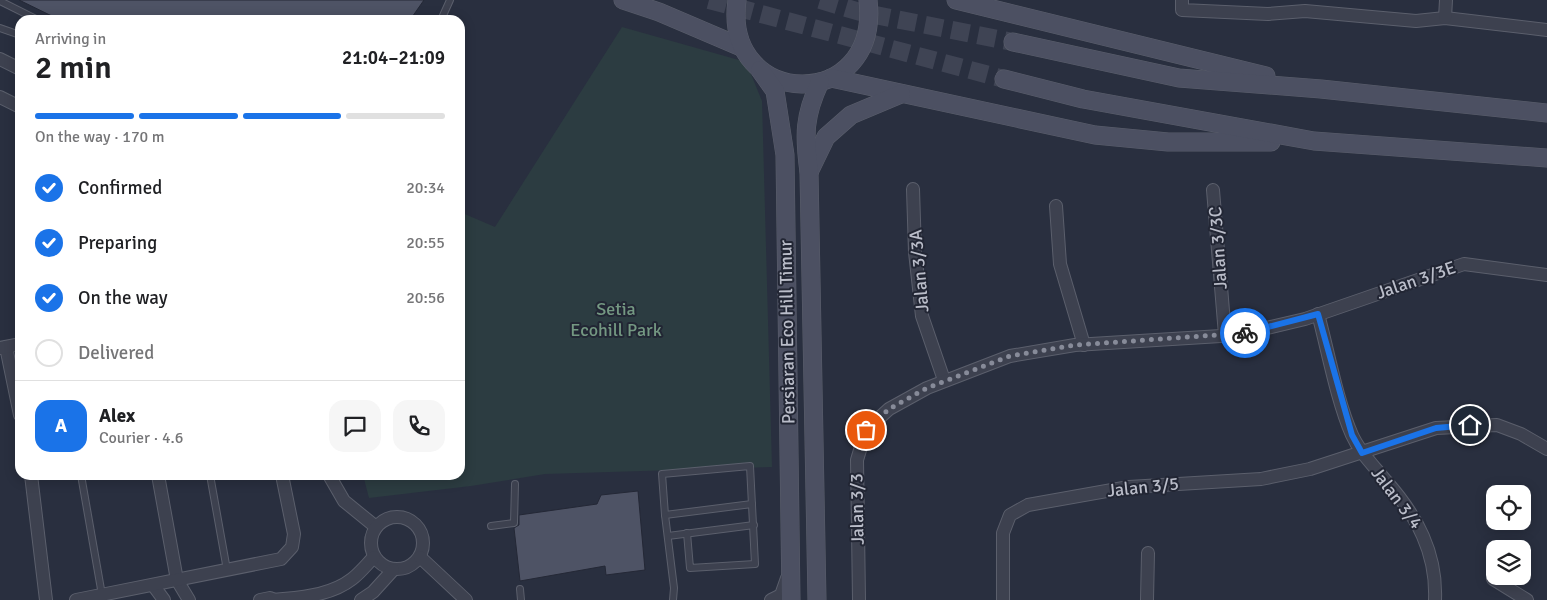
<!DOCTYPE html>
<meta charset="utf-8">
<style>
:root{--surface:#fff;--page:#f6f6f6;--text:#202124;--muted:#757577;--line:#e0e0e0;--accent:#1a73e8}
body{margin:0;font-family:Signika,sans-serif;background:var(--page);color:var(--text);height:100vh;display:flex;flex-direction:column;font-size:19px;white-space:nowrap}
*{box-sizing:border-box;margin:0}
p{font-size:16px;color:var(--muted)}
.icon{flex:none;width:28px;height:28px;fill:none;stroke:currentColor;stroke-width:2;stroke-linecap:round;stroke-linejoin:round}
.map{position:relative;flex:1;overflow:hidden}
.drawer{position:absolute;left:15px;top:15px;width:450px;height:465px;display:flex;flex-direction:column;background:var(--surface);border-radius:15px;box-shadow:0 2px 12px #0003}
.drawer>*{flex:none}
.tools{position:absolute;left:1486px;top:485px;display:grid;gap:10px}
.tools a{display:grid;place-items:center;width:45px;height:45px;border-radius:10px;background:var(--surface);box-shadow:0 2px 12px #0003;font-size:25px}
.pin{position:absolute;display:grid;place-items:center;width:42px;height:42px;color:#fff;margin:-21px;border:2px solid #fff;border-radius:50%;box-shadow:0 1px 5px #0007}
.courier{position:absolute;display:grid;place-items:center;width:50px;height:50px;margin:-25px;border:4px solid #1a73e8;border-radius:50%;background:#fff;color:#222;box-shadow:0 1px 6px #0007}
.overview em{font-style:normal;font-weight:600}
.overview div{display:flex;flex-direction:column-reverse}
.overview{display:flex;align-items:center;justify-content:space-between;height:85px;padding:0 20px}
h1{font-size:32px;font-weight:600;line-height:38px}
.bar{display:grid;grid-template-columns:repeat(4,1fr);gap:8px 5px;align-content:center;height:60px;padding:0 20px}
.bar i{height:6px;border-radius:4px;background:var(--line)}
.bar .current{background:var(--accent)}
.bar p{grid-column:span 4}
.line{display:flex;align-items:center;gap:12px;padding:0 20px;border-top:1px solid var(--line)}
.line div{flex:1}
.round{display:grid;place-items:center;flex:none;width:52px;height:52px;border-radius:15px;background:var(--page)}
ol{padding:0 20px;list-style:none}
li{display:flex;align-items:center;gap:15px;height:55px}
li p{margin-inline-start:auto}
li .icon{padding:5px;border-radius:50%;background:var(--accent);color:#fff;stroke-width:4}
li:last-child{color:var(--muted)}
li i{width:28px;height:28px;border:2px solid var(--line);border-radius:50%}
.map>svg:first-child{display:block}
.green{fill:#2c3c41}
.building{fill:#4e5365;stroke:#242836}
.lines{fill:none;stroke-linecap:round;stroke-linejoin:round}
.secondary-tunnel{stroke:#3f4454;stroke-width:18;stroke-dasharray:18 9;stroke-linecap:butt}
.lane-casing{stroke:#5b5f6c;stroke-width:8}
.street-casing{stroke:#5b5f6c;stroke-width:14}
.secondary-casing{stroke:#5b5f6c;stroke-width:19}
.lane{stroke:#3d414f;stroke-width:6}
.street{stroke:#3d414f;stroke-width:12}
.secondary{stroke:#4c5062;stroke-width:18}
.done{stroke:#878b99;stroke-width:5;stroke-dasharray:0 9}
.route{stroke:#1a73e8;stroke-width:6}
.labels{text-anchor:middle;stroke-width:4;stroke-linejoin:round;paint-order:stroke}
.street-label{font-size:18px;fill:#babdc9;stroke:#222634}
.park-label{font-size:18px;fill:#749882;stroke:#222634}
</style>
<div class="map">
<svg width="1547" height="600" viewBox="0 0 1547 600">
<rect width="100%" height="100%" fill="#292f3f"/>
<polygon class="green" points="622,27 746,62 762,101 772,467 545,474 471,486 369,498 363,475 460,475 460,212 495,227"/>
<g class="building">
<polygon points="19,0 424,0 410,20 60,20"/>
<polygon points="638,491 645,570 606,575 605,566 520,581 514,528 519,525 519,515 597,504 601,495"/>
</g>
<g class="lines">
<g class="secondary-tunnel">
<polyline points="709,0 1004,79"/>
<polyline points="820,0 860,12 1013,42"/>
</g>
<defs>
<g id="lane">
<polyline points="0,1 38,20"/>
<polyline points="441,20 450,0"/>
<polyline points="0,28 20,35"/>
<polyline points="81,475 102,595"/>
<polyline points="210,475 227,570"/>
<polyline points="665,515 752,504"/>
<polyline points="491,526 514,523 515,484"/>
<polyline points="668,536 754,525"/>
<polyline points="520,589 521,600"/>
<polyline points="673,600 674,588 665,515 662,474 750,466 755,564 690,568 687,533"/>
</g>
<g id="street">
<polyline points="1182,0 1182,10 1268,14 1305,11 1416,21 1445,18 1547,30"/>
<polyline points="1445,18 1446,0"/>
<polyline points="0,59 20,69"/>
<polyline points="0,97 20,107"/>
<polyline points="913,189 915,252 922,316 944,380"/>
<polyline points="1213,190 1225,335"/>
<polyline points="1056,206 1060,264 1084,345"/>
<path d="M1318,314C1328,351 1337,401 1352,435C1360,453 1374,466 1386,481C1417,516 1437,553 1435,600"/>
<polyline points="6,347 20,415"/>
<polyline points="0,348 20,344"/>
<polyline points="31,475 46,600"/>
<polyline points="158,475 177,580 189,600"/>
<polyline points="329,475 344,501 376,527"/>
<circle cx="397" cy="543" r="26"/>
<polyline points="420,557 466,600"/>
<polyline points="1493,579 1527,600"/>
<polyline points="153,585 164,600"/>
<polyline points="76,600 281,559 292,547 294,534 282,475"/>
<polyline points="260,600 270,598 275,600"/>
<path d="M274,600C301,597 330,596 352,579C360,573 367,564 374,557"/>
<polyline points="361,600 373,592 393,570"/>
<polyline points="771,600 781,595 787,578"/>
<polyline points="859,600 857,460 866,430 889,409 927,388 1010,356 1075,345 1237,335 1305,319 1464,264 1547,275"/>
<polyline points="1003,600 1003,533 1010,515 1028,505 1129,487 1261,479 1310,469 1436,428 1497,425 1521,434 1547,449"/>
<polyline points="1147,600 1148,553"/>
</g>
<g id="secondary">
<polyline points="623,0 659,12 741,47"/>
<path d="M737,0C722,110 881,114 868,0"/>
<polyline points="956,0 1266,76"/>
<polyline points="1013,42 1179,78 1321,89 1547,113"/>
<polyline points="760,70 775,91 785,155 791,600"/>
<polyline points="831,78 1095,135 1168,142 1271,142"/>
<polyline points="1004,79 1083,99 1314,141 1547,158"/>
<polyline points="809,172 826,137 851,115 901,94"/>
<path d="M817,600L809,172C804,135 804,116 820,82"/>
</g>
</defs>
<use href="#lane" class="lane-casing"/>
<use href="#street" class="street-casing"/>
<use href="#secondary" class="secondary-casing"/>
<use href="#lane" class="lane"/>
<use href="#street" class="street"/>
<use href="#secondary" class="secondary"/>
</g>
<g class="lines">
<polyline class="done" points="866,430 889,409 927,388 1010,356 1075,345 1245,333"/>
<polyline class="route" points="1245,333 1318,314 1352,435 1362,453 1436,428 1470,425"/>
</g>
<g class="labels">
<g class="street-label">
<text transform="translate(1218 248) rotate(-94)" y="6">Jalan 3/3C</text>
<text transform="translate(919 271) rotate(-95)" y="6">Jalan 3/3A</text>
<text transform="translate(1416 280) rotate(-19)" y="6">Jalan 3/3E</text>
<text transform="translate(787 332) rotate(-91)" y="6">Persiaran Eco Hill Timur</text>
<text transform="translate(1143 487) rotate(-6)" y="6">Jalan 3/5</text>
<text transform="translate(1397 498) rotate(53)" y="6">Jalan 3/4</text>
<text transform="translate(857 509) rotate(-91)" y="6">Jalan 3/3</text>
</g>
<g class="park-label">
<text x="616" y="315">Setia<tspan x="616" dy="21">Ecohill Park</tspan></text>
</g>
</g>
</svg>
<div class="tools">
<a><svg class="icon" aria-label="locate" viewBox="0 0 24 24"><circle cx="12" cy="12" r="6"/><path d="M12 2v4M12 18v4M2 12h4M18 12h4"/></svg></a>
<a><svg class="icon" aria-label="layers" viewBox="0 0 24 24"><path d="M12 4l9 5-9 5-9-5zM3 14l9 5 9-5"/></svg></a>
</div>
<div class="pin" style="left:866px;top:430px;background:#ea580c"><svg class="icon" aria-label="bag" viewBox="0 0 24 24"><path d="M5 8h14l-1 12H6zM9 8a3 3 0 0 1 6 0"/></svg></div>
<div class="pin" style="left:1470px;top:425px;background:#1f2937"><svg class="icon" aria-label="home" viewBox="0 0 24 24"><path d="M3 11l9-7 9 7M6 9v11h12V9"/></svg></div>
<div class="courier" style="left:1245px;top:333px"><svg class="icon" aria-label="bike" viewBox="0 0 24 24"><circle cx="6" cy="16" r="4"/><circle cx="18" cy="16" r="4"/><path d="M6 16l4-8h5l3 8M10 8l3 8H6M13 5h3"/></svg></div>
<section class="drawer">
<div class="overview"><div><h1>2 min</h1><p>Arriving in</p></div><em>21:04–21:09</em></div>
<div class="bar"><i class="current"></i><i class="current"></i><i class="current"></i><i></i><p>On the way · 170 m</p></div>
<ol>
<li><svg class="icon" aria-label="check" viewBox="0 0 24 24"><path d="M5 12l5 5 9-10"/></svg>Confirmed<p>20:34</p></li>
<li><svg class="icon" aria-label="check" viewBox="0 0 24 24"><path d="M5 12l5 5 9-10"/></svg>Preparing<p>20:55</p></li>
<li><svg class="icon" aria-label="check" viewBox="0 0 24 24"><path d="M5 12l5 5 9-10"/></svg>On the way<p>20:56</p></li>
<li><i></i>Delivered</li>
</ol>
<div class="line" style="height:90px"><b class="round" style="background:var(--accent);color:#fff">A</b><div><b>Alex</b><p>Courier · 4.6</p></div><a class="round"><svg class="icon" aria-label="chat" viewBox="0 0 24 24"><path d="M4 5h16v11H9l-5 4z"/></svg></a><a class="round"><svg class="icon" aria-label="phone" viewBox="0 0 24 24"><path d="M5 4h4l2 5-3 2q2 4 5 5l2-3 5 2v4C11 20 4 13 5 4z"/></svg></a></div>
</section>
</div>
